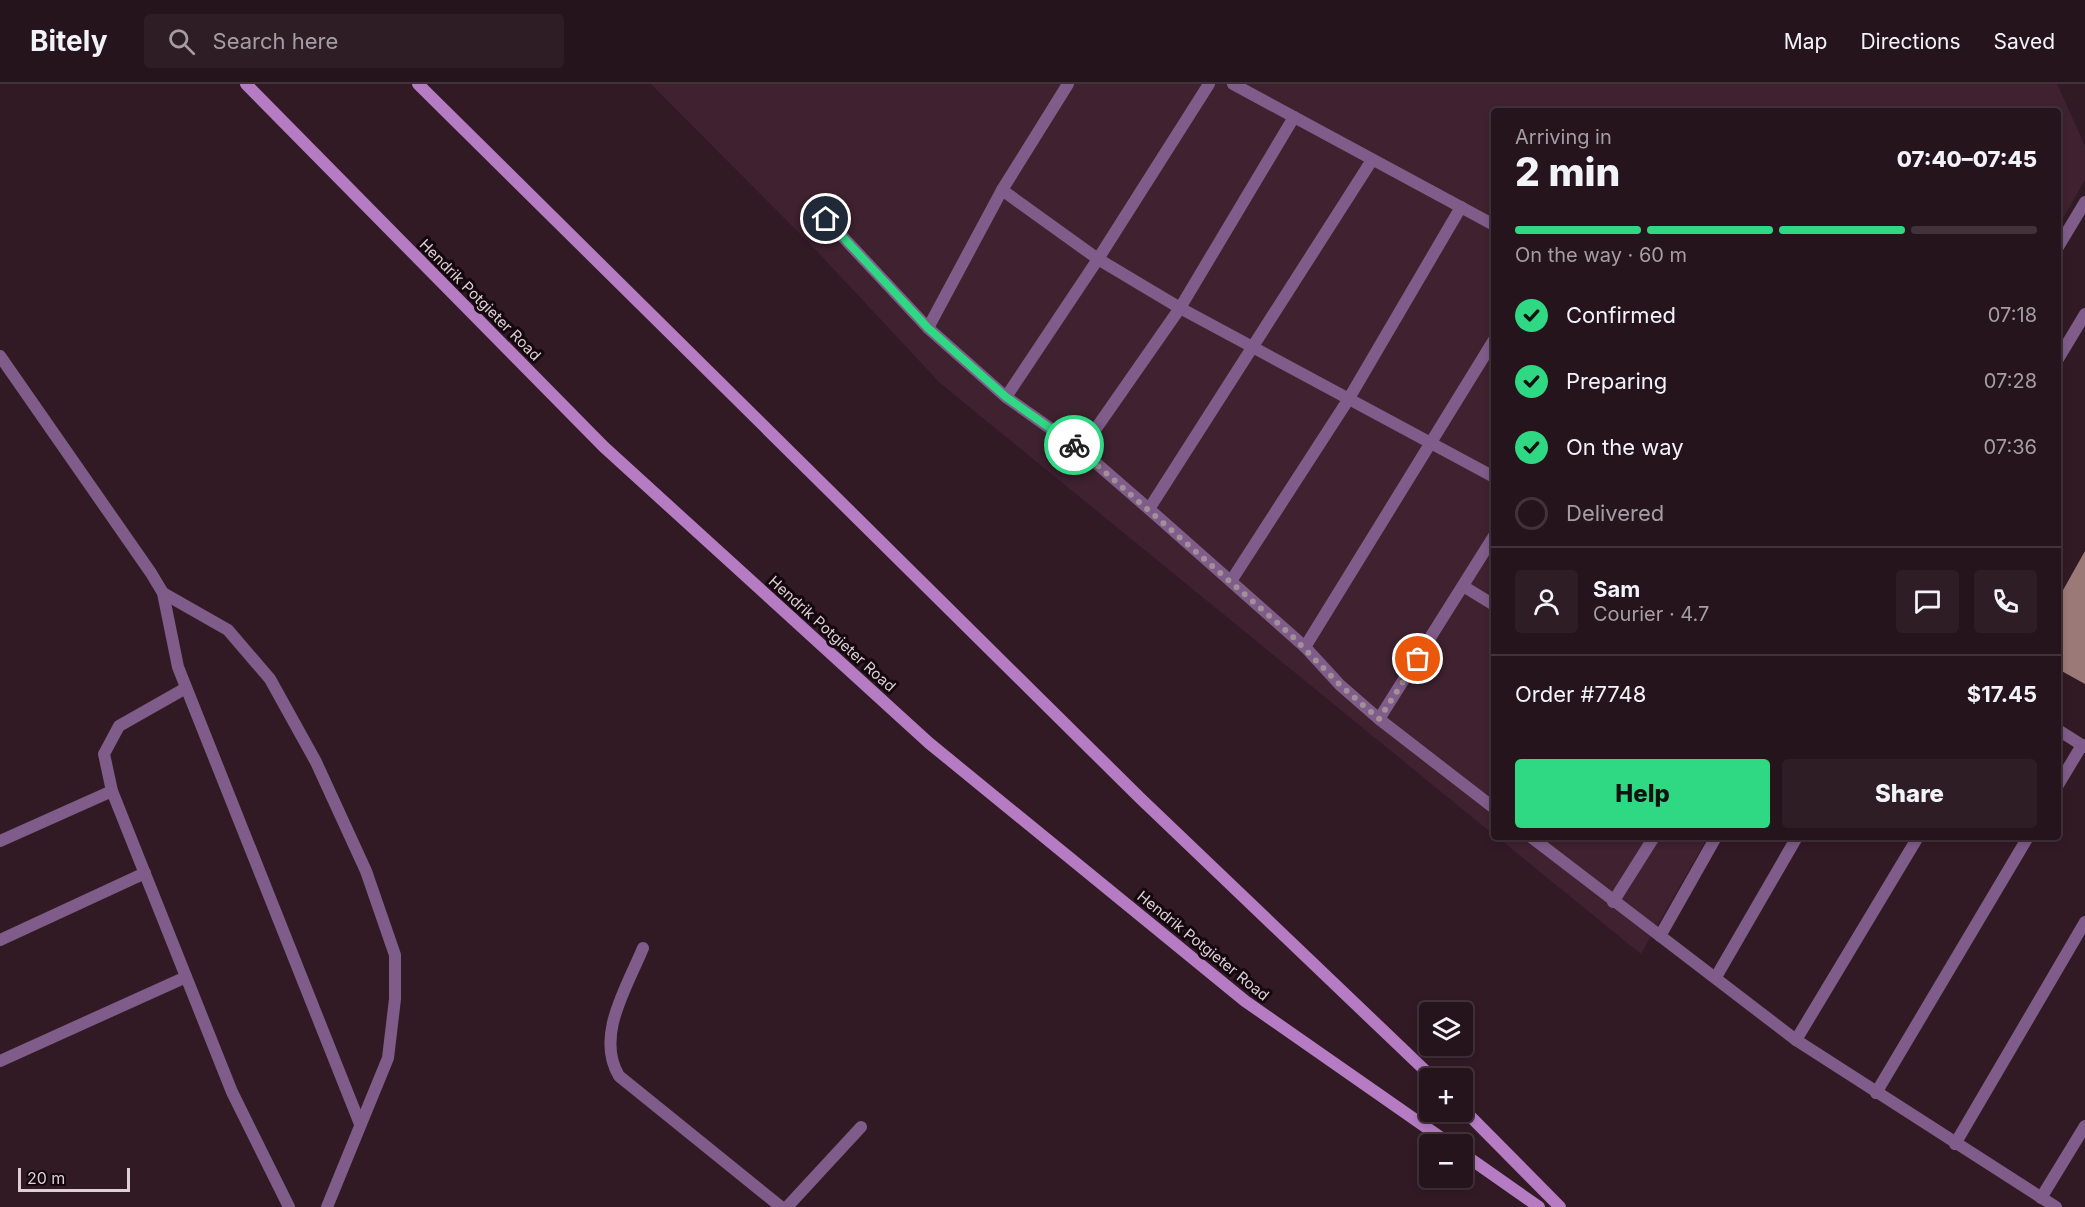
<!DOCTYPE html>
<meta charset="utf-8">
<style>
:root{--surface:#26141c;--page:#2e1d25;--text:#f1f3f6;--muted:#a49ea3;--line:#42333b;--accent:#2fd883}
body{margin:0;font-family:Inter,sans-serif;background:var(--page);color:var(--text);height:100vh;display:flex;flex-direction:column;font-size:22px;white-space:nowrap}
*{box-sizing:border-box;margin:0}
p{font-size:20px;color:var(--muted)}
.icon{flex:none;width:33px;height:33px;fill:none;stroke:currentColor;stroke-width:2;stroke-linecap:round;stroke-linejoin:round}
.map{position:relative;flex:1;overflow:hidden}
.side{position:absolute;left:1491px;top:24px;width:570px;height:732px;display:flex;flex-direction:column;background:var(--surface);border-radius:6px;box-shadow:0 3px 9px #0003,0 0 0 2px var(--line)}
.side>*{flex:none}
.controls{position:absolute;left:1419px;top:918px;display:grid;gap:12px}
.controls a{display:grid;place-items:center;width:54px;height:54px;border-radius:6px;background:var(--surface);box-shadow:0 3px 9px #0003,0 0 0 2px var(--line);font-size:30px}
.scale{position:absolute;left:18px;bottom:15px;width:112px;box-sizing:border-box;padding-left:6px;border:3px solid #dfced5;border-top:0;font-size:16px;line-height:21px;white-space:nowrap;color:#dfced5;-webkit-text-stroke:4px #13080d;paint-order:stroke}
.pin{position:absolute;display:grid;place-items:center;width:51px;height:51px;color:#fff;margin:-26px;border:3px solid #fff;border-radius:50%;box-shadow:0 2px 6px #0007}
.courier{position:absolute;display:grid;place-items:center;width:60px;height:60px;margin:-30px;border:4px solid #2fd883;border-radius:50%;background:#fff;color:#222;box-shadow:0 2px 8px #0007}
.head em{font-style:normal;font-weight:800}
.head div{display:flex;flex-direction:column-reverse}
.head{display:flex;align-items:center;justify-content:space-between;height:102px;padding:0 24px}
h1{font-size:39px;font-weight:800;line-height:45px}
.bar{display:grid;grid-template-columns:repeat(4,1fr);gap:9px 6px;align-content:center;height:72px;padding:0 24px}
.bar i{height:8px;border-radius:4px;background:var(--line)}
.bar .current{background:var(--accent)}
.bar p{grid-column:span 4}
.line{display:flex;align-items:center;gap:15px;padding:0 24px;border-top:2px solid var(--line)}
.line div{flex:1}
.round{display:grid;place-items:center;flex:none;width:63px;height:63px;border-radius:6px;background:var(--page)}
ol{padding:0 24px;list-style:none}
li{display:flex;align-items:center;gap:18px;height:66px}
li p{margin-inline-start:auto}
li .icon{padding:6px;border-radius:50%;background:var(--accent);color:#111;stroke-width:4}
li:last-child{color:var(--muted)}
li i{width:33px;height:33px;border:3px solid var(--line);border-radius:50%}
.action{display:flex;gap:12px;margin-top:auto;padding:12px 24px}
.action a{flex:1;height:69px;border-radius:6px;background:var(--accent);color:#111;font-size:24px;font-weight:800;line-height:69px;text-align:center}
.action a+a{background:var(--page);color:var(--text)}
header{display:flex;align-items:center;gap:36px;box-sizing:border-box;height:84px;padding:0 30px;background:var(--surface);border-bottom:2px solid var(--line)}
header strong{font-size:28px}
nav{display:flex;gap:33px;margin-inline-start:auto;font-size:21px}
.search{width:420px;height:54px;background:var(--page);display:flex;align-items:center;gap:15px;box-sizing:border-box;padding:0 21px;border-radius:6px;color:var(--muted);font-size:22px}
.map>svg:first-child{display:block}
.built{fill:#3f212f}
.building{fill:#9a7976}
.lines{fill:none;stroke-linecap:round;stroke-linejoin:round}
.lane{stroke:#7f5c89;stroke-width:12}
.street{stroke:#7f5c89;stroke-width:12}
.secondary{stroke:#b57cc4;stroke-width:12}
.done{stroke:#a28f97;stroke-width:6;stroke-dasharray:0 10.8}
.route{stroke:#2fd883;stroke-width:8}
.labels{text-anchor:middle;stroke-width:6;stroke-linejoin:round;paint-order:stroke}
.street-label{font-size:15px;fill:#dfced5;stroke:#13080d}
</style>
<header>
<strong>Bitely</strong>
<div class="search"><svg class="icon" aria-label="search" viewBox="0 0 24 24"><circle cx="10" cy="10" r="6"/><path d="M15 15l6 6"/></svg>Search here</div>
<nav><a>Map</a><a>Directions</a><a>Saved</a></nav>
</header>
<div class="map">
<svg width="2085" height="1123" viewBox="0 0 2085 1123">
<rect width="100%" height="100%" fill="#321a25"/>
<g class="built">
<polygon points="651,0 2057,0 2085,62 2085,96 2058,143 2058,27 1494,27 1494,751 940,299 812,162"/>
<polygon points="1497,753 1708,753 1641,870"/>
</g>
<polygon class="building" points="2085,467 2085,600 2058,585 2058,515"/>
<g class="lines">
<g class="lane">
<polyline points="1068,0 1002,106 1098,175 1180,224 1494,393"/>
<polyline points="1233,0 1494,141"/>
<polyline points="826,135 928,244 1006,313 1081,366 1149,425 1305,563 1340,601 1379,635 1494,452"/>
<polyline points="2058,163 2085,118"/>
<polyline points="928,244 1002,106"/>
<polyline points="0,272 151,489 163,509 178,583 360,1040"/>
<polyline points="2058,275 2085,230"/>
<polyline points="1006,313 1098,175 1209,0"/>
<polyline points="1081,366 1180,224 1294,33"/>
<polyline points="1149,425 1372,76"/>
<polyline points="1231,497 1348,316 1461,123"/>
<polyline points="1463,502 1494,521"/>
<polyline points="163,509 228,546 270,595 316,678 366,787 395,871 395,915 388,974 327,1123"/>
<polyline points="1305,563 1494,256"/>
<polyline points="186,604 119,642 104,670 112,707 232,1008 289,1123"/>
<polyline points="1379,635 1494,724"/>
<polyline points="2058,646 2085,663"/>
<polyline points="2058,701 2082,661"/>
<polyline points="1531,753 1796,956 2056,1123"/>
<polyline points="0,757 112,707"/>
<polyline points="1613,818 1654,753"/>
<polyline points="1660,852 1716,753"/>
<polyline points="0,856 145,789"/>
<polyline points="1716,893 1797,753"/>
<polyline points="1796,956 1918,753"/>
<polyline points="0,977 186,893"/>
<polyline points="1876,1009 2028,753"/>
<polyline points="1955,1060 2085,838"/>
<polyline points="2041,1114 2085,1042"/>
</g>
<g class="street">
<path d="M643,864C627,903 595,952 619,992L781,1123"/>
<polyline points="787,1123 861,1043"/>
</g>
<g class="secondary">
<polyline points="246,0 604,363 929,659 1245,917 1450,1060"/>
<polyline points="418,0 1140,714 1433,994"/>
<polyline points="1462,1024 1560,1123"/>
<polyline points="1462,1069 1539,1123"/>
</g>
</g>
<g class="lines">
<polyline class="done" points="1074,361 1290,550 1340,601 1379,635 1418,575"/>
<polyline class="route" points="826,135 928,244 1006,313 1074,361"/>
</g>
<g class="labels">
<g class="street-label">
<text transform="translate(480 216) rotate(45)" y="5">Hendrik Potgieter Road</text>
<text transform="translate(832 550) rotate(42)" y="5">Hendrik Potgieter Road</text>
<text transform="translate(1203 862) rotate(39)" y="5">Hendrik Potgieter Road</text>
</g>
</g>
</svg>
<div class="controls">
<a><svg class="icon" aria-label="layers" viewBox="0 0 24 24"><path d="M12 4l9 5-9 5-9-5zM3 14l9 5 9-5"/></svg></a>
<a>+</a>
<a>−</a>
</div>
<div class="scale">20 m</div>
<div class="pin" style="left:1418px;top:575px;background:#ea580c"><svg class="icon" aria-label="bag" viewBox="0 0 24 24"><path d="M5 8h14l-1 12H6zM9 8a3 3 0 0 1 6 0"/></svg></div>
<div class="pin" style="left:826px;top:135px;background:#1f2937"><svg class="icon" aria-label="home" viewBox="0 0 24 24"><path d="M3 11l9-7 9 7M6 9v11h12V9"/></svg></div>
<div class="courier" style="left:1074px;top:361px"><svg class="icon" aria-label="bike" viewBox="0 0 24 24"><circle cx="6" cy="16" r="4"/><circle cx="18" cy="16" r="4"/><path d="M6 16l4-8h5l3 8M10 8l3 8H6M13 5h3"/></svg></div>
<section class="side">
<div class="head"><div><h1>2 min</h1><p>Arriving in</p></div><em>07:40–07:45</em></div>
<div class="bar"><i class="current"></i><i class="current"></i><i class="current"></i><i></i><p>On the way · 60 m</p></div>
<ol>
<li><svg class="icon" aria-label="check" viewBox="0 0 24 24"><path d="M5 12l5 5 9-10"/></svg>Confirmed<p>07:18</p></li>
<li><svg class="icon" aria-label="check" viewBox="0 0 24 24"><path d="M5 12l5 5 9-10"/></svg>Preparing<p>07:28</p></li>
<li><svg class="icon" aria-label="check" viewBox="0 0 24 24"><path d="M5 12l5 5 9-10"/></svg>On the way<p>07:36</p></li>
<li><i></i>Delivered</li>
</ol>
<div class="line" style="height:108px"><a class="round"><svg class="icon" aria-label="person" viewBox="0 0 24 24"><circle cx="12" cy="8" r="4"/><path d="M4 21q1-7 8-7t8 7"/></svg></a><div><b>Sam</b><p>Courier · 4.7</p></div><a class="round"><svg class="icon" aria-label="chat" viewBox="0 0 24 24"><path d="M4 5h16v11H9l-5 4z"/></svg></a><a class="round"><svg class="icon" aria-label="phone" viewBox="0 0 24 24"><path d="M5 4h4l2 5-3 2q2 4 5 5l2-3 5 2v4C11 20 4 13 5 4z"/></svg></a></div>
<div class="line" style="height:78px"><div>Order #7748</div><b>$17.45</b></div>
<div class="action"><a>Help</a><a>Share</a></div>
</section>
</div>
